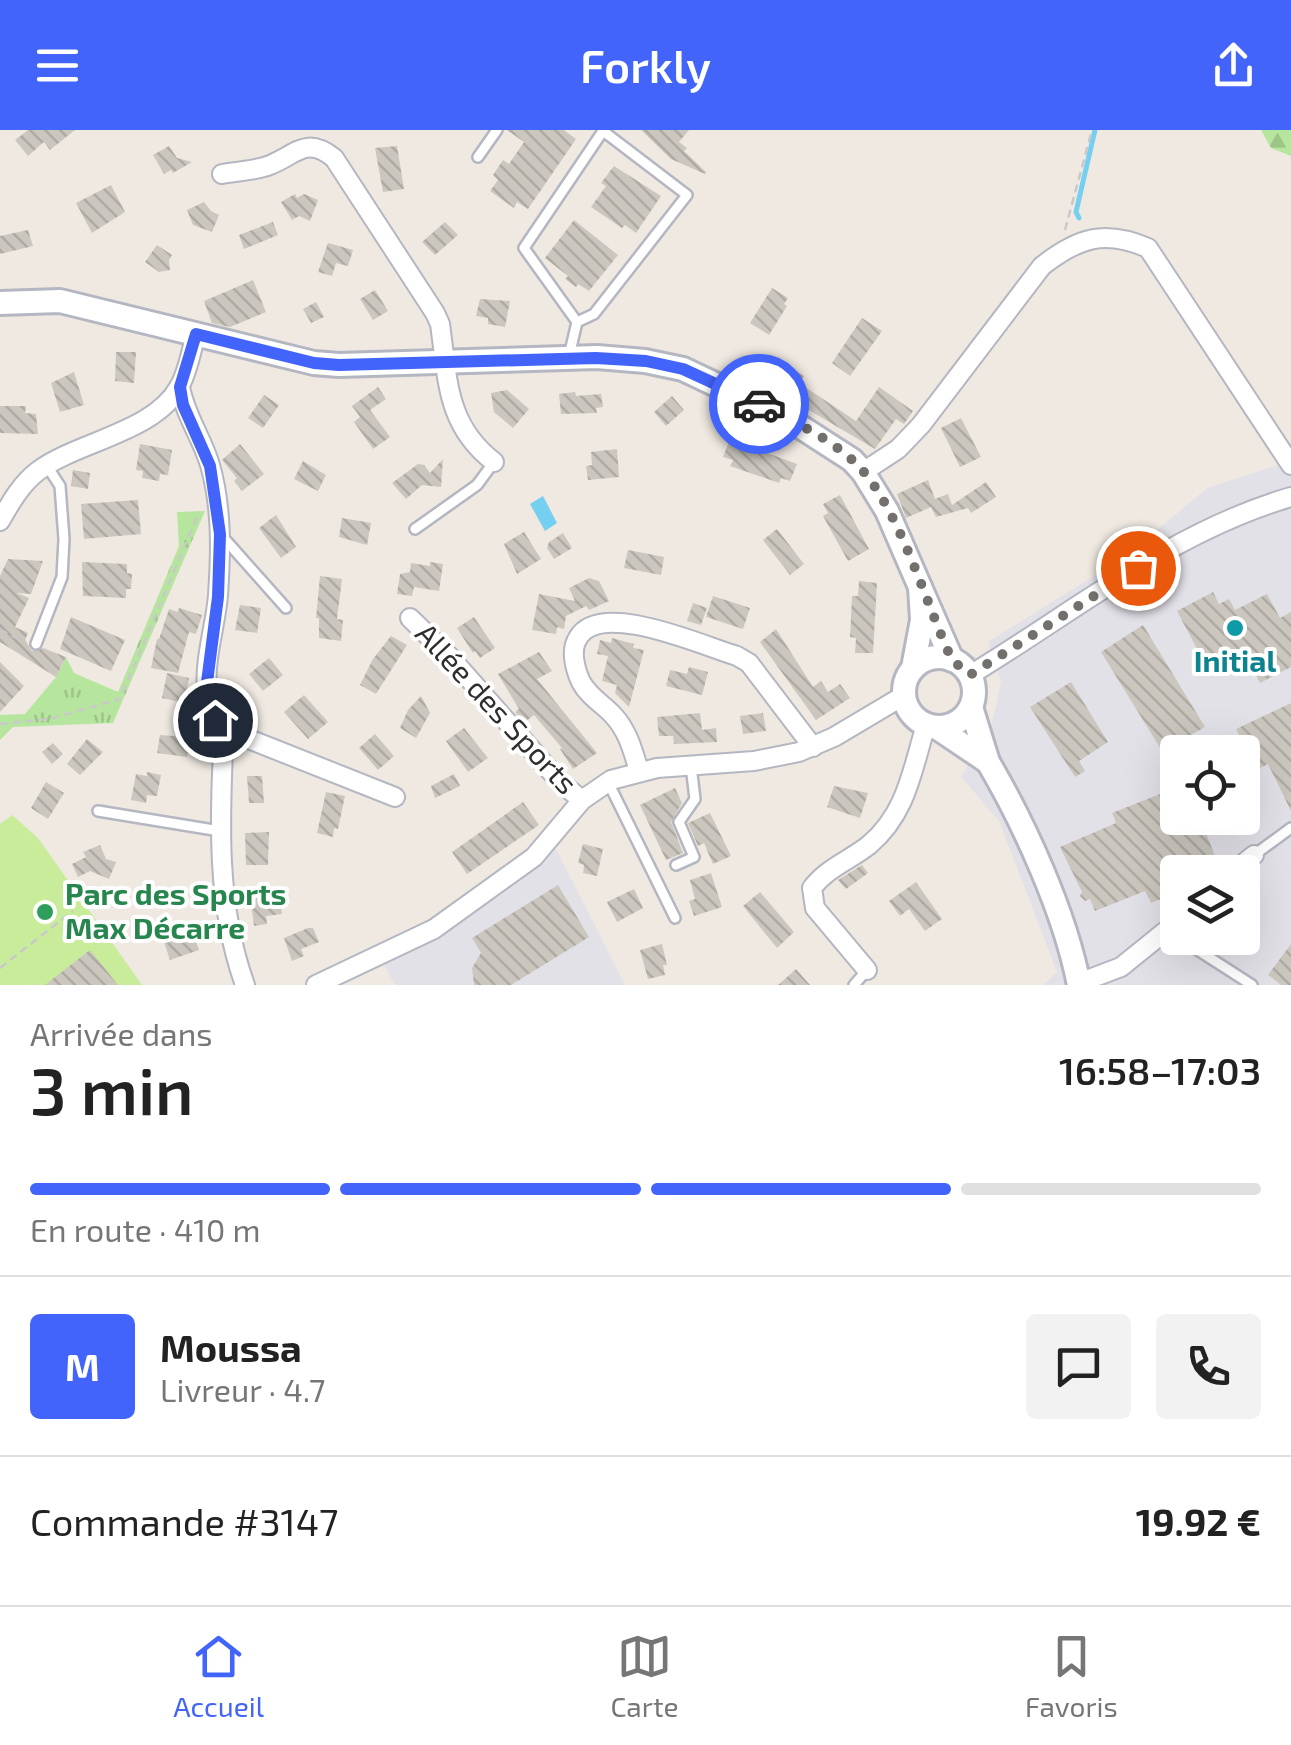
<!DOCTYPE html>
<html lang="fr">
<meta charset="utf-8">
<style>
:root{--surface:#fff;--page:#f2f2f2;--text:#222;--muted:#767676;--line:#e0e0e0;--accent:#4264fb}
body{margin:0;font-family:"Exo 2",sans-serif;background:var(--page);color:var(--text);height:100vh;display:flex;flex-direction:column;font-size:38px;white-space:nowrap}
*{box-sizing:border-box;margin:0}
p{font-size:32px;color:var(--muted)}
.icon{flex:none;width:55px;height:55px;fill:none;stroke:currentColor;stroke-width:2;stroke-linecap:round;stroke-linejoin:round}
.map{position:relative;height:855px;overflow:hidden}
.side{display:flex;flex-direction:column;background:var(--surface);flex:1}
.side>*{flex:none}
.buttons{position:absolute;left:1160px;top:605px;display:grid;gap:20px}
.buttons a{display:grid;place-items:center;width:100px;height:100px;border-radius:10px;background:var(--surface);box-shadow:0 10px 40px #0002;font-size:50px}
.pin{position:absolute;display:grid;place-items:center;width:85px;height:85px;color:#fff;margin:-42px;border:5px solid #fff;border-radius:50%;box-shadow:0 2px 10px #0007}
.courier{position:absolute;display:grid;place-items:center;width:100px;height:100px;margin:-50px;border:8px solid #4264fb;border-radius:50%;background:#fff;color:#222;box-shadow:0 2px 12px #0007}
.head em{font-style:normal;font-weight:600}
.head div{display:flex;flex-direction:column-reverse}
.head{display:flex;align-items:center;justify-content:space-between;height:170px;padding:0 30px}
h1{font-size:65px;font-weight:600;line-height:75px}
.bar{display:grid;grid-template-columns:repeat(4,1fr);gap:15px 10px;align-content:center;height:120px;padding:0 30px}
.bar i{height:12px;border-radius:8px;background:var(--line)}
.bar .selected{background:var(--accent)}
.bar p{grid-column:span 4}
.line{display:flex;align-items:center;gap:25px;padding:0 30px;border-top:2px solid var(--line)}
.line div{flex:1}
.round{display:grid;place-items:center;flex:none;width:105px;height:105px;border-radius:10px;background:var(--page)}
header{display:flex;justify-content:space-between;align-items:center;height:130px;padding:0 30px;background:var(--accent);color:#fff;font-size:45px;font-weight:600}
.tabs{display:flex;justify-content:space-around;align-items:center;height:140px;border-top:2px solid var(--line);background:var(--surface);font-size:28px;color:var(--muted)}
.tabs a{display:grid;justify-items:center;gap:5px}
.tabs .selected{color:var(--accent)}
.map>svg:first-child{display:block}
.industrial{fill:#e3e1e8;fill-rule:evenodd}
.grass{fill:url(#grass-tufts)}
.forest{fill:url(#forest-firs)}
.pitch{fill:#c9ec9a}
.water{fill:#75cff0}
.lines{fill:none;stroke-linecap:round;stroke-linejoin:round}
.stream{stroke:#75cff0;stroke-width:5}
.building{fill:url(#building-back-hatch)}
.lane-casing{stroke:#b4b7c1;stroke-width:14}
.street-casing{stroke:#b4b7c1;stroke-width:22}
.secondary-casing{stroke:#b4b7c1;stroke-width:28}
.path{stroke:#c9c9c9;stroke-width:2.5;stroke-dasharray:8 5;stroke-linecap:butt}
.lane{stroke:#fff;stroke-width:9}
.street{stroke:#fff;stroke-width:18}
.secondary{stroke:#fff;stroke-width:22}
.done{stroke:#726f6d;stroke-width:10;stroke-dasharray:0 18}
.route{stroke:#4264fb;stroke-width:12}
.culture-dot{fill:#0f9aa8;stroke:#fff;stroke-width:4}
.leisure-dot{fill:#2e9e5b;stroke:#fff;stroke-width:4}
.labels{text-anchor:middle;stroke-width:8;stroke-linejoin:round;paint-order:stroke}
.culture-label{font-size:30px;font-weight:bold;fill:#0d838f;stroke:#fff}
.street-label{font-size:30px;fill:#2e2e2e;stroke:#fff}
.leisure-label{font-size:30px;font-weight:bold;fill:#27864d;stroke:#fff;text-anchor:start}
</style>
<header><svg class="icon" aria-label="menu" viewBox="0 0 24 24"><path d="M4 6h16M4 12h16M4 18h16"/></svg>Forkly<svg class="icon" aria-label="share" viewBox="0 0 24 24"><path d="M12 15V3M7 8l5-5 5 5M5 13v7h14v-7"/></svg></header>
<div class="map">
<svg width="1291" height="855" viewBox="0 0 1291 855">
<defs>
<pattern id="grass-tufts" width="24" height="20" patternUnits="userSpaceOnUse" patternTransform="scale(2.5)"><rect width="24" height="20" fill="#b6e59e"/><path d="M3 7l-1-3M5 7V3M7 7l1-3M15 17l-1-3M17 17v-4M19 17l1-3" fill="none" stroke="#9dc588"/></pattern>
<pattern id="forest-firs" width="22" height="20" patternUnits="userSpaceOnUse" patternTransform="scale(2.5)"><rect width="22" height="20" fill="#b6e59e"/><path d="M5 1l3.5 6h-7zM16 11l3.5 6h-7z" fill="#9dc588"/></pattern>
<pattern id="building-back-hatch" width="6" height="6" patternUnits="userSpaceOnUse" patternTransform="scale(2.5)"><rect width="6" height="6" fill="#cbc7bf"/><path d="M-1 5l2 2M0 0l6 6M5-1l2 2" fill="none" stroke="#afaba4"/></pattern>
</defs>
<rect width="100%" height="100%" fill="#efe9e1"/>
<g class="industrial">
<path d="M1291,331V855H1043L1057,842L999,691L961,647L992,594L1001,552L988,512L1129,424L1207,358ZM1178,622H1242V688H1178ZM1178,742H1242V808H1178Z"/>
<polygon points="556,719 625,855 395,855 383,833 413,819 515,754"/>
</g>
<polygon class="grass" points="205,381 113,593 13,597 0,610 0,585 25,584 56,547 66,527 74,543 118,562 179,416 177,382"/>
<polygon class="forest" points="1261,0 1291,0 1291,26 1271,18"/>
<polygon class="pitch" points="12,685 38,708 142,855 0,855 0,694"/>
<polygon class="water" points="543,366 557,393 545,401 530,374"/>
<g class="lines">
<polyline class="stream" points="1079,88 1076,82 1095,0"/>
</g>
<g class="building">
<polygon points="28,0 75,0 50,20 44,12 28,26 15,10"/>
<polygon points="507,0 564,0 576,9 528,79 517,72 514,78 490,61 498,50 493,45 503,30 509,34 524,12"/>
<polygon points="641,0 689,0 679,12 687,18 684,21 706,42 705,44 671,29"/>
<polygon points="169,16 177,28 192,32 173,43 171,40 164,44 153,25"/>
<polygon points="397,16 404,59 383,62 375,18"/>
<polygon points="614,36 661,66 636,103 625,95 622,98 591,77 606,56 601,53"/>
<polygon points="111,55 125,82 92,103 76,73"/>
<polygon points="295,64 297,68 304,64 318,70 310,91 299,86 292,90 281,72"/>
<polygon points="204,72 211,81 219,85 212,102 193,95 187,80"/>
<polygon points="574,90 618,125 589,161 578,154 576,157 565,149 568,146 545,128"/>
<polygon points="273,92 278,105 244,119 239,105"/>
<polygon points="445,92 458,105 435,125 422,112"/>
<polygon points="28,100 33,116 0,124 0,106"/>
<polygon points="328,113 353,120 348,136 336,133 332,146 318,142"/>
<polygon points="157,115 172,125 169,130 170,140 159,142 145,132"/>
<polygon points="253,150 266,182 230,197 212,193 204,171"/>
<polygon points="772,158 788,168 784,174 787,176 769,205 750,193"/>
<polygon points="375,160 388,181 373,190 360,169"/>
<polygon points="480,169 510,171 505,197 488,194 488,188 476,186"/>
<polygon points="316,172 324,187 311,193 303,179"/>
<polygon points="862,188 882,201 850,246 832,233"/>
<polygon points="116,222 136,222 134,253 115,251"/>
<polygon points="783,233 804,246 799,253 856,291 879,257 913,281 904,294 896,289 875,319 768,256"/>
<polygon points="74,242 84,275 60,282 51,253"/>
<polygon points="378,257 386,269 370,280 390,307 373,319 354,292 360,287 352,276"/>
<polygon points="507,260 529,279 513,298 494,282 491,263"/>
<polygon points="575,262 576,266 601,264 603,277 596,278 597,283 561,284 559,264"/>
<polygon points="264,265 279,275 263,298 248,288"/>
<polygon points="672,266 684,280 666,296 654,282"/>
<polygon points="0,276 26,276 25,283 36,284 38,304 0,303"/>
<polygon points="961,288 981,327 960,337 941,298"/>
<polygon points="730,309 797,334 790,351 781,348 779,353 730,336 733,330 723,327"/>
<polygon points="140,314 172,320 168,345 160,344 159,351 142,348 143,341 136,340"/>
<polygon points="240,314 264,344 242,361 234,351 237,348 222,330"/>
<polygon points="617,319 619,347 588,350 586,336 592,335 591,322"/>
<polygon points="443,329 441,357 422,355 406,369 392,353 418,334 424,335 430,343"/>
<polygon points="303,331 326,345 318,361 294,349"/>
<polygon points="73,340 90,343 88,359 71,356"/>
<polygon points="928,350 935,369 948,364 952,375 986,352 996,367 971,383 968,378 936,387 931,377 906,388 897,364"/>
<polygon points="840,365 869,419 848,431 823,386 828,383 823,374"/>
<polygon points="138,370 141,404 84,409 81,374"/>
<polygon points="276,385 296,417 281,428 259,398"/>
<polygon points="342,388 371,393 367,415 339,407"/>
<polygon points="777,399 804,434 790,445 763,410"/>
<polygon points="524,402 541,429 517,444 504,414"/>
<polygon points="563,403 572,418 554,429 547,418 549,412"/>
<polygon points="628,420 664,427 661,445 624,438"/>
<polygon points="8,429 43,431 31,464 17,463 29,468 15,497 28,503 25,510 32,521 43,518 66,527 56,547 0,512 0,446"/>
<polygon points="82,432 127,434 127,443 132,444 131,459 126,459 126,468 83,466"/>
<polygon points="430,432 443,434 439,461 414,457 412,466 397,464 400,444 410,442 411,433 430,436"/>
<polygon points="320,446 342,449 337,489 343,490 341,511 319,508 319,488 316,488"/>
<polygon points="589,448 599,451 609,471 589,480 586,476 566,486 564,499 557,497 556,504 532,500 539,464 575,471 569,458"/>
<polygon points="859,451 877,453 873,523 855,523 856,508 850,507 852,466 858,466"/>
<polygon points="1213,462 1219,474 1229,469 1235,480 1267,464 1280,488 1291,482 1291,537 1260,553 1241,518 1206,536 1177,481"/>
<polygon points="713,466 750,478 743,499 706,487"/>
<polygon points="693,473 707,478 701,495 687,491"/>
<polygon points="240,475 261,478 257,503 235,500"/>
<polygon points="179,478 202,485 196,504 189,502 178,543 151,538 157,509 159,509 169,479 178,482"/>
<polygon points="71,487 125,510 111,541 60,519"/>
<polygon points="474,487 495,518 480,528 475,521 473,523 457,498"/>
<polygon points="1143,495 1205,597 1162,621 1101,522"/>
<polygon points="776,499 813,557 821,551 828,562 840,554 850,568 816,590 760,512"/>
<polygon points="391,506 407,515 376,564 360,555 373,529"/>
<polygon points="612,508 634,514 633,518 644,520 629,577 615,563 617,555 602,551 608,526 597,524 600,510 611,513"/>
<polygon points="539,522 552,541 537,549 597,623 573,639 560,619 562,618 534,585 524,593 515,582 519,579 498,544"/>
<polygon points="269,528 283,545 263,561 249,544"/>
<polygon points="0,532 24,556 0,582"/>
<polygon points="689,537 708,542 702,565 666,556 670,540 687,544"/>
<polygon points="167,543 189,548 184,573 162,568"/>
<polygon points="1071,552 1108,612 1079,631 1085,641 1075,647 1030,577"/>
<polygon points="304,565 328,592 308,609 284,582"/>
<polygon points="421,566 430,583 416,608 400,598 408,580"/>
<polygon points="1291,573 1291,681 1268,634 1256,640 1236,599"/>
<polygon points="700,583 702,600 716,598 717,612 674,614 673,606 659,606 657,587"/>
<polygon points="763,583 766,601 743,604 740,586"/>
<polygon points="464,598 488,628 468,642 446,611"/>
<polygon points="375,604 394,626 378,640 359,618"/>
<polygon points="160,605 190,607 187,627 157,623"/>
<polygon points="87,609 103,622 80,645 67,634"/>
<polygon points="53,613 63,624 52,634 42,622"/>
<polygon points="147,642 161,645 157,666 147,665 146,673 131,670 136,644 147,646"/>
<polygon points="454,644 460,656 435,668 431,656"/>
<polygon points="247,646 262,646 264,673 249,673"/>
<polygon points="46,652 64,663 48,689 31,678"/>
<polygon points="834,656 868,663 860,688 827,677"/>
<polygon points="675,658 682,673 671,692 683,723 666,730 640,675"/>
<polygon points="326,662 345,666 338,699 334,698 333,707 317,703"/>
<polygon points="1178,662 1178,688 1200,688 1215,726 1170,743 1175,756 1166,760 1169,766 1151,773 1145,761 1095,781 1090,769 1085,771 1080,766 1082,762 1060,717 1116,693 1112,683 1160,664 1162,668"/>
<polygon points="523,672 539,695 467,744 452,722"/>
<polygon points="710,683 731,726 713,734 704,713 698,716 688,693"/>
<polygon points="269,702 268,735 246,735 245,703"/>
<polygon points="583,714 603,719 597,746 583,743 584,735 578,733"/>
<polygon points="100,715 106,729 116,732 109,749 90,741 78,747 72,734 86,727 83,722"/>
<polygon points="862,735 868,743 846,759 838,750"/>
<polygon points="711,743 722,777 694,786 689,771 695,769 690,750"/>
<polygon points="916,752 942,789 925,801 909,779 900,786 889,771"/>
<polygon points="558,755 589,807 511,855 474,855 472,838 481,823 472,808"/>
<polygon points="634,759 643,778 617,792 607,772"/>
<polygon points="278,761 282,784 266,786 267,794 254,796 250,765"/>
<polygon points="760,762 794,802 777,818 743,776"/>
<polygon points="191,797 199,820 170,830 163,809"/>
<polygon points="308,798 313,798 319,812 301,819 304,826 292,831 284,808"/>
<polygon points="662,814 667,835 663,835 665,845 648,849 640,820"/>
<polygon points="1291,814 1291,855 1281,855 1268,845"/>
<polygon points="90,820 118,855 45,855"/>
<polygon points="796,839 810,855 778,855"/>
</g>
<g class="lines">
<defs>
<g id="lane">
<polyline points="478,27 497,0"/>
<polyline points="569,226 577,192 594,184 687,65 603,1 524,118 577,192"/>
<polyline points="415,399 477,355 494,332"/>
<polyline points="222,406 286,478"/>
<polyline points="36,514 62,447 64,409 60,356 47,336"/>
<polyline points="608,652 675,788"/>
<polyline points="98,681 220,701"/>
<polyline points="1254,725 1291,698"/>
<polyline points="676,735 694,727 679,692 695,669 691,636"/>
<polyline points="1179,808 1252,855"/>
<polyline points="854,855 867,840"/>
</g>
<g id="street">
<path d="M222,44C237,41 255,41 270,35C297,24 306,6 334,28L435,183L440,194C448,250 446,295 494,332"/>
<path d="M180,257C185,285 202,308 210,335C222,377 221,422 218,465C215,510 185,578 236,604L395,667"/>
<path d="M863,342L898,319L921,295L1042,136C1078,108 1104,99 1148,118L1291,335"/>
<path d="M0,391C11,372 21,354 38,341C76,312 155,302 179,257C188,242 191,221 196,204"/>
<polyline points="410,488 449,526 561,653 582,670"/>
<path d="M970,545C1074,482 1173,401 1291,367"/>
<path d="M224,598C220,685 215,772 245,855"/>
<path d="M639,641C633,621 628,601 613,585C603,574 589,567 581,552C575,539 570,520 578,508C600,469 703,516 737,526L749,533L813,617"/>
<polyline points="1233,742 1254,725"/>
<path d="M867,840L815,778L812,758C827,738 850,730 869,715C907,683 912,640 926,595"/>
<polyline points="1079,853 1121,837 1178,791"/>
<polyline points="316,855 434,799 534,727 582,670 611,650 657,638 754,631 799,622 834,607 903,566"/>
</g>
<g id="secondary">
<polyline points="0,173 60,171 314,233 339,235 597,227 645,231 683,239 790,290 852,330 863,342 887,381 920,457"/>
<circle cx="939" cy="562" r="35"/>
<polyline points="913,538 922,490 920,457 952,530"/>
<polyline points="936,597 988,632 971,577"/>
<path d="M988,632C1025,695 1065,783 1079,855"/>
</g>
</defs>
<use href="#lane" class="lane-casing"/>
<use href="#street" class="street-casing"/>
<use href="#secondary" class="secondary-casing"/>
<g class="path">
<polyline points="1065,100 1092,0"/>
<polyline points="0,500 21,510"/>
<polyline points="0,594 49,589 120,569 199,382"/>
<polyline points="0,838 73,781"/>
</g>
<use href="#lane" class="lane"/>
<use href="#street" class="street"/>
<use href="#secondary" class="secondary"/>
</g>
<g class="lines">
<path class="done" d="M759,274C794,292 836,310 863,341C902,387 926,474 952,530L970,545L1138,438"/>
<polyline class="route" points="215,590 206,570 206,560 218,467 220,404 210,336 183,275 180,257 196,204 314,233 339,235 596,228 646,231 683,239 759,274"/>
</g>
<circle class="culture-dot" cx="1235" cy="498" r="10"/>
<circle class="leisure-dot" cx="45" cy="782" r="10"/>
<g class="labels">
<g class="culture-label">
<text x="1235" y="542">Initial</text>
</g>
<g class="street-label">
<text transform="translate(496 579) rotate(47)" y="10">Allée des Sports</text>
</g>
<g class="leisure-label">
<text x="65" y="775">Parc des Sports<tspan x="65" dy="34">Max Décarre</tspan></text>
</g>
</g>
</svg>
<div class="buttons">
<a><svg class="icon" aria-label="locate" viewBox="0 0 24 24"><circle cx="12" cy="12" r="6"/><path d="M12 2v4M12 18v4M2 12h4M18 12h4"/></svg></a>
<a><svg class="icon" aria-label="layers" viewBox="0 0 24 24"><path d="M12 4l9 5-9 5-9-5zM3 14l9 5 9-5"/></svg></a>
</div>
<div class="pin" style="left:1138px;top:438px;background:#ea580c"><svg class="icon" aria-label="bag" viewBox="0 0 24 24"><path d="M5 8h14l-1 12H6zM9 8a3 3 0 0 1 6 0"/></svg></div>
<div class="pin" style="left:215px;top:590px;background:#1f2937"><svg class="icon" aria-label="home" viewBox="0 0 24 24"><path d="M3 11l9-7 9 7M6 9v11h12V9"/></svg></div>
<div class="courier" style="left:759px;top:274px"><svg class="icon" aria-label="car" viewBox="0 0 24 24"><path d="M5 17H2v-5l4-1 3-4h7l3 4 3 1v5h-3M9 17h6M6 11h13"/><circle cx="7" cy="17" r="2"/><circle cx="17" cy="17" r="2"/></svg></div>
</div>
<section class="side">
<div class="head"><div><h1>3 min</h1><p>Arrivée dans</p></div><em>16:58–17:03</em></div>
<div class="bar"><i class="selected"></i><i class="selected"></i><i class="selected"></i><i></i><p>En route · 410 m</p></div>
<div class="line" style="height:180px"><b class="round" style="background:var(--accent);color:#fff">M</b><div><b>Moussa</b><p>Livreur · 4.7</p></div><a class="round"><svg class="icon" aria-label="chat" viewBox="0 0 24 24"><path d="M4 5h16v11H9l-5 4z"/></svg></a><a class="round"><svg class="icon" aria-label="phone" viewBox="0 0 24 24"><path d="M5 4h4l2 5-3 2q2 4 5 5l2-3 5 2v4C11 20 4 13 5 4z"/></svg></a></div>
<div class="line" style="height:130px"><div>Commande #3147</div><b>19.92 €</b></div>
</section>
<nav class="tabs">
<a class="selected"><svg class="icon" aria-label="home" viewBox="0 0 24 24"><path d="M3 11l9-7 9 7M6 9v11h12V9"/></svg>Accueil</a>
<a><svg class="icon" aria-label="map" viewBox="0 0 24 24"><path d="M3 6l6-2 6 2 6-2v14l-6 2-6-2-6 2zM9 4v14M15 6v14"/></svg>Carte</a>
<a><svg class="icon" aria-label="saved" viewBox="0 0 24 24"><path d="M7 4h10v16l-5-4-5 4z"/></svg>Favoris</a>
</nav>
